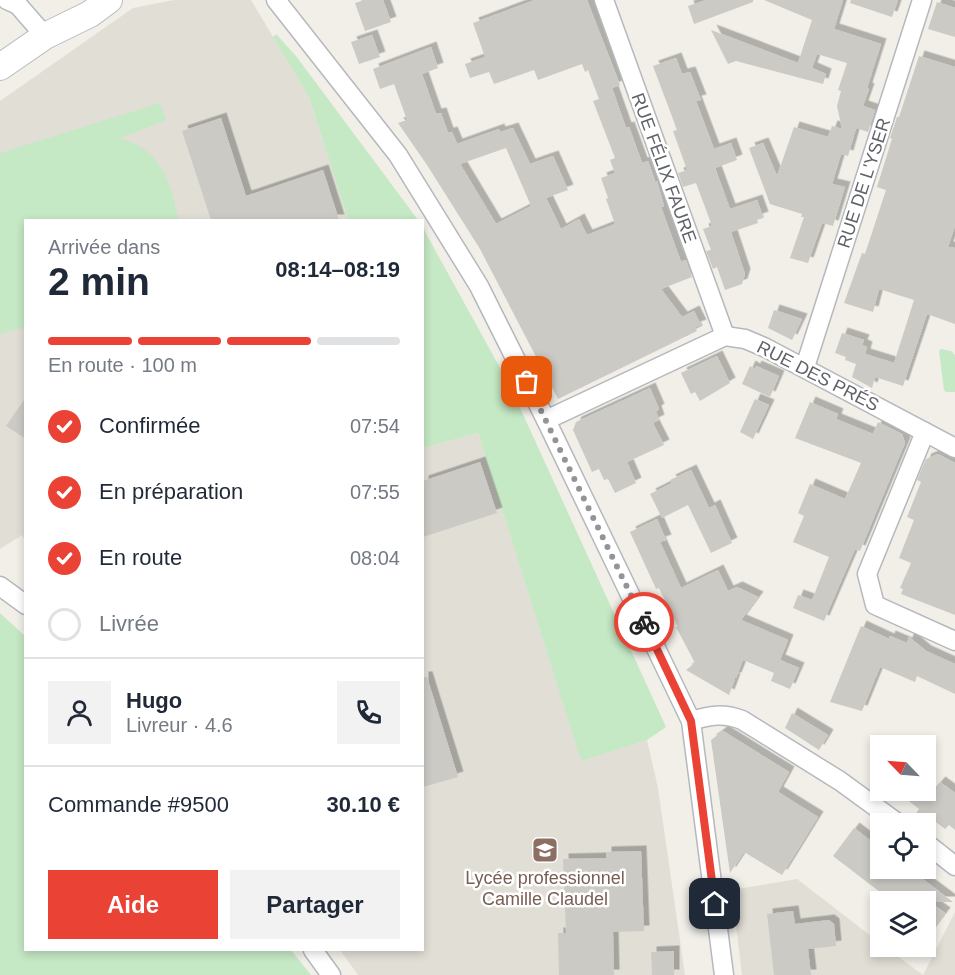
<!DOCTYPE html>
<html lang="fr">
<meta charset="utf-8">
<style>
:root{--surface:#fff;--page:#f2f2f3;--text:#1f2937;--muted:#747a83;--line:#e0e1e3;--accent:#ea4335}
body{margin:0;font-family:Helvetica,sans-serif;background:var(--page);color:var(--text);height:100vh;display:flex;flex-direction:column;font-size:22px;white-space:nowrap}
*{box-sizing:border-box;margin:0}
p{font-size:20px;color:var(--muted)}
.icon{flex:none;width:33px;height:33px;fill:none;stroke:currentColor;stroke-width:2;stroke-linecap:round;stroke-linejoin:round}
.map{position:relative;flex:1;overflow:hidden}
.details{position:absolute;left:24px;top:219px;width:400px;height:732px;display:flex;flex-direction:column;background:var(--surface);border-radius:0px;box-shadow:0 3px 9px #0003}
.details>*{flex:none}
.needle{width:39px;rotate:295deg}
.fabs{position:absolute;left:870px;top:735px;display:grid;gap:12px}
.fabs a{display:grid;place-items:center;width:66px;height:66px;border-radius:0px;background:var(--surface);box-shadow:0 3px 9px #0003;font-size:30px}
.pin{position:absolute;display:grid;place-items:center;width:51px;height:51px;color:#fff;margin:-26px;border-radius:12px;box-shadow:0 3px 9px #0006}
.courier{position:absolute;display:grid;place-items:center;width:60px;height:60px;margin:-30px;border:4px solid #ea4335;border-radius:50%;background:#fff;color:#222;box-shadow:0 2px 8px #0007}
.overview em{font-style:normal;font-weight:700}
.overview div{display:flex;flex-direction:column-reverse}
.overview{display:flex;align-items:center;justify-content:space-between;height:102px;padding:0 24px}
h1{font-size:39px;font-weight:700;line-height:45px}
.bar{display:grid;grid-template-columns:repeat(4,1fr);gap:9px 6px;align-content:center;height:72px;padding:0 24px}
.bar i{height:8px;border-radius:4px;background:var(--line)}
.bar .current{background:var(--accent)}
.bar p{grid-column:span 4}
.line{display:flex;align-items:center;gap:15px;padding:0 24px;border-top:2px solid var(--line)}
.line div{flex:1}
.round{display:grid;place-items:center;flex:none;width:63px;height:63px;border-radius:0px;background:var(--page)}
ol{padding:0 24px;list-style:none}
li{display:flex;align-items:center;gap:18px;height:66px}
li p{margin-inline-start:auto}
li .icon{padding:6px;border-radius:50%;background:var(--accent);color:#fff;stroke-width:4}
li:last-child{color:var(--muted)}
li i{width:33px;height:33px;border:3px solid var(--line);border-radius:50%}
.cta{display:flex;gap:12px;margin-top:auto;padding:12px 24px}
.cta a{flex:1;height:69px;border-radius:0px;background:var(--accent);color:#fff;font-size:24px;font-weight:700;line-height:69px;text-align:center}
.cta a+a{background:var(--page);color:var(--text)}
.map>svg:first-child{display:block}
.education{fill:#e1ded6}
.green{fill:#c5e8c5}
.building{fill:#cccac5;fill-rule:evenodd;filter:url(#shadow)}
.lines{fill:none;stroke-linecap:round;stroke-linejoin:round}
.street-casing{stroke:#b5b8bc;stroke-width:21}
.secondary-casing{stroke:#b6babf;stroke-width:28}
.street{stroke:#fff;stroke-width:18}
.secondary{stroke:#fff;stroke-width:26}
.done{stroke:#929495;stroke-width:6;stroke-dasharray:0 10.8}
.route{stroke:#ea4335;stroke-width:8}
.labels{text-anchor:middle;stroke-width:5;stroke-linejoin:round;paint-order:stroke}
.street-label{font-size:18px;fill:#5f6368;stroke:#fff}
.education-label{font-size:18px;fill:#785e54;stroke:#fff}
</style>
<div class="map">
<svg width="955" height="975" viewBox="0 0 955 975">
<defs>
<filter id="shadow"><feDropShadow dx="5.5" dy="-5.5" stdDeviation="0" flood-color="#0004"/></filter>
</defs>
<rect width="100%" height="100%" fill="#f1efe8"/>
<g class="education">
<polygon points="174,0 251,0 309,97 348,220 26,220 25,540 22,535 0,549 0,101 133,8"/>
<polygon points="478,433 581,760 647,740 658,788 685,975 358,975 340,950 423,950 423,448"/>
<polygon points="797,879 880,943 880,946 885,947 923,975 955,912 955,975 742,975 732,890"/>
</g>
<g class="green">
<polygon points="276,34 296,56 418,220 348,220 309,97 273,37"/>
<path d="M160,103L166,120L120,138C128,141 138,144 145,150C167,168 174,194 178,220H26L25,327L0,334V153Z"/>
<polygon points="423,228 510,386 666,727 647,740 581,761 478,433 423,448"/>
<polygon points="941,349 951,351 955,355 955,392 946,392 944,390 939,351"/>
<polygon points="0,613 25,636 26,950 291,950 311,975 0,975"/>
</g>
<g class="building">
<polygon points="365,0 383,0 391,22 365,31 355,3"/>
<path d="M535,0H587L620,85L612,88L626,128L629,127L642,163L648,161L655,181H657L664,206L661,207L681,262L686,260L692,277L661,289L682,317L694,311L701,325L695,327L697,331L558,399L480,249L427,165L398,123L407,120L394,84L380,89L373,69L431,47L438,68L422,74L436,114L441,113L448,133L452,132L457,144L499,129L500,132L513,128L530,164L553,156L568,190L546,198L561,229L579,219L587,235L615,224L606,199L608,198L601,178L615,173L610,160L615,158L593,101L599,99L588,70L585,72L582,64L538,80L534,70L494,84L489,72L470,78L465,64L485,57L473,23ZM506,148L531,206L496,224L460,164Z"/>
<polygon points="706,0 753,0 753,2 694,24 688,6"/>
<polygon points="764,0 843,0 834,29 881,44 867,88 869,89 863,106 875,110 868,132 856,128 848,156 841,154 832,184 845,187 833,226 822,223 808,263 790,258 804,217 801,217 802,214 770,204 749,148 763,143 777,176 794,127 828,137 832,126 842,129 837,106 841,91 838,90 847,63 817,54 812,68 826,74 823,84 736,61 728,64 711,30 798,63 812,20"/>
<polygon points="851,0 898,0 892,17 850,3"/>
<polygon points="937,2 955,8 955,37 928,29"/>
<polygon points="372,35 380,57 359,64 351,42"/>
<polygon points="919,56 955,67 955,226 948,247 955,248 955,324 927,314 903,386 875,377 872,388 852,377 856,364 845,360 846,357 835,353 842,333 864,340 862,345 867,347 865,354 894,363 914,300 879,289 873,312 844,303 862,253 865,254 886,190 877,187 892,139 890,138 897,117 899,117"/>
<polygon points="676,58 682,74 690,72 701,100 696,101 714,149 731,143 737,160 715,168 730,209 757,200 763,217 757,219 758,223 731,232 745,274 742,284 725,290 717,267 713,269 706,251 711,250 703,229 712,226 696,183 683,187 678,173 687,170 673,131 677,130 653,66"/>
<polygon points="221,118 246,196 323,170 339,220 211,220 182,131"/>
<polygon points="774,310 802,319 792,340 768,328"/>
<polygon points="717,356 730,383 700,401 695,392 691,394 681,373"/>
<polygon points="750,366 755,369 756,366 779,376 770,397 742,384"/>
<polygon points="650,388 659,409 656,411 659,420 653,423 664,445 627,462 636,483 615,493 608,479 604,480 599,469 592,472 573,430 576,422"/>
<polygon points="26,397 26,439 6,426"/>
<polygon points="755,399 769,405 753,439 740,432"/>
<polygon points="810,402 838,414 836,419 873,434 878,422 902,434 905,443 860,551 855,549 824,621 793,608 798,595 812,600 829,557 793,542 804,516 798,513 810,484 845,499 861,463 795,438"/>
<polygon points="938,454 955,463 955,615 901,594 903,589 900,588 911,563 899,558 914,520 907,517 921,482 917,480 926,459"/>
<polygon points="480,462 497,513 423,537 423,481"/>
<polygon points="691,470 709,508 715,505 732,543 711,553 688,505 662,518 650,494 672,483 670,480"/>
<polygon points="657,519 666,540 660,542 681,588 718,570 728,591 737,587 758,597 741,620 788,640 780,660 799,668 790,689 771,681 774,673 743,660 736,678 732,678 735,679 729,695 686,670 695,663 676,627 678,627 659,588 656,589 630,532"/>
<polygon points="861,626 889,639 890,636 907,643 909,637 926,651 955,664 955,694 917,676 915,682 880,667 862,711 830,702"/>
<polygon points="423,677 427,677 458,777 423,787"/>
<polygon points="792,713 828,735 819,750 785,728"/>
<polygon points="723,731 789,772 778,792 818,817 782,875 744,852 730,873 711,740"/>
<polygon points="940,782 955,793 955,830 949,825 945,829 932,819 927,825 915,815 919,809 895,790 919,790 927,797"/>
<polygon points="854,828 880,848 880,868 908,868 953,902 930,902 945,913 926,938 926,902 893,902 833,856"/>
<polygon points="641,851 644,931 613,932 614,975 559,975 558,933 566,933 563,859 606,858 606,852"/>
<polygon points="793,911 795,924 829,920 834,924 836,946 808,949 811,975 774,975 767,914"/>
<polygon points="674,951 674,975 652,975 651,952"/>
</g>
<g class="lines">
<defs>
<g id="street">
<polyline points="7,0 18,5 45,36"/>
<polyline points="276,0 398,155 479,286 546,420 691,721 724,975"/>
<polyline points="604,0 725,336"/>
<polyline points="805,367 922,0"/>
<polyline points="546,420 725,336 745,339 764,347 955,448"/>
<polyline points="925,432 867,574 875,605 955,641"/>
<polyline points="0,586 26,605"/>
<path d="M691,721C710,715 724,713 742,720L840,781L899,824"/>
<polyline points="926,843 955,866"/>
<polyline points="313,950 331,975"/>
</g>
<polyline id="secondary" points="0,67 45,36 90,14 109,0"/>
</defs>
<use href="#street" class="street-casing"/>
<use href="#secondary" class="secondary-casing"/>
<use href="#street" class="street"/>
<use href="#secondary" class="secondary"/>
</g>
<g class="lines">
<polyline class="done" points="527,382 644,622"/>
<polyline class="route" points="644,622 691,721 715,904"/>
</g>
<defs>
<symbol id="school-square" viewBox="-11 -11 22 22"><rect x="-9" y="-9" width="18" height="18" rx="4" fill="#8d6e63" stroke="#fff"/><path d="M0-5L7-2L0 1L-7-2ZM-4 1L0 2.5L4 1V4Q0 6-4 4Z" fill="#fff"/></symbol>
</defs>
<g fill-rule="evenodd">
<use href="#school-square" x="530" y="835" width="30" height="30"/>
</g>
<g class="labels">
<g class="street-label">
<text transform="translate(664 168) rotate(70)" y="6">RUE FÉLIX FAURE</text>
<text transform="translate(864 183) rotate(-72)" y="6">RUE DE L'YSER</text>
<text transform="translate(818 376) rotate(27)" y="6">RUE DES PRÉS</text>
</g>
<g class="education-label">
<text x="545" y="884">Lycée professionnel<tspan x="545" dy="21">Camille Claudel</tspan></text>
</g>
</g>
</svg>
<div class="fabs">
<a><svg class="needle" viewBox="-14 -14 28 28"><path d="M0-13l5 13h-10z" fill="#e53935"/><path d="M0 13l5-13h-10z" fill="#747a83"/></svg></a>
<a><svg class="icon" aria-label="locate" viewBox="0 0 24 24"><circle cx="12" cy="12" r="6"/><path d="M12 2v4M12 18v4M2 12h4M18 12h4"/></svg></a>
<a><svg class="icon" aria-label="layers" viewBox="0 0 24 24"><path d="M12 4l9 5-9 5-9-5zM3 14l9 5 9-5"/></svg></a>
</div>
<div class="pin" style="left:527px;top:382px;background:#ea580c"><svg class="icon" aria-label="bag" viewBox="0 0 24 24"><path d="M5 8h14l-1 12H6zM9 8a3 3 0 0 1 6 0"/></svg></div>
<div class="pin" style="left:715px;top:904px;background:#1f2937"><svg class="icon" aria-label="home" viewBox="0 0 24 24"><path d="M3 11l9-7 9 7M6 9v11h12V9"/></svg></div>
<div class="courier" style="left:644px;top:622px"><svg class="icon" aria-label="bike" viewBox="0 0 24 24"><circle cx="6" cy="16" r="4"/><circle cx="18" cy="16" r="4"/><path d="M6 16l4-8h5l3 8M10 8l3 8H6M13 5h3"/></svg></div>
<section class="details">
<div class="overview"><div><h1>2 min</h1><p>Arrivée dans</p></div><em>08:14–08:19</em></div>
<div class="bar"><i class="current"></i><i class="current"></i><i class="current"></i><i></i><p>En route · 100 m</p></div>
<ol>
<li><svg class="icon" aria-label="check" viewBox="0 0 24 24"><path d="M5 12l5 5 9-10"/></svg>Confirmée<p>07:54</p></li>
<li><svg class="icon" aria-label="check" viewBox="0 0 24 24"><path d="M5 12l5 5 9-10"/></svg>En préparation<p>07:55</p></li>
<li><svg class="icon" aria-label="check" viewBox="0 0 24 24"><path d="M5 12l5 5 9-10"/></svg>En route<p>08:04</p></li>
<li><i></i>Livrée</li>
</ol>
<div class="line" style="height:108px"><a class="round"><svg class="icon" aria-label="person" viewBox="0 0 24 24"><circle cx="12" cy="8" r="4"/><path d="M4 21q1-7 8-7t8 7"/></svg></a><div><b>Hugo</b><p>Livreur · 4.6</p></div><a class="round"><svg class="icon" aria-label="phone" viewBox="0 0 24 24"><path d="M5 4h4l2 5-3 2q2 4 5 5l2-3 5 2v4C11 20 4 13 5 4z"/></svg></a></div>
<div class="line" style="height:78px"><div>Commande #9500</div><b>30.10 €</b></div>
<div class="cta"><a>Aide</a><a>Partager</a></div>
</section>
</div>
